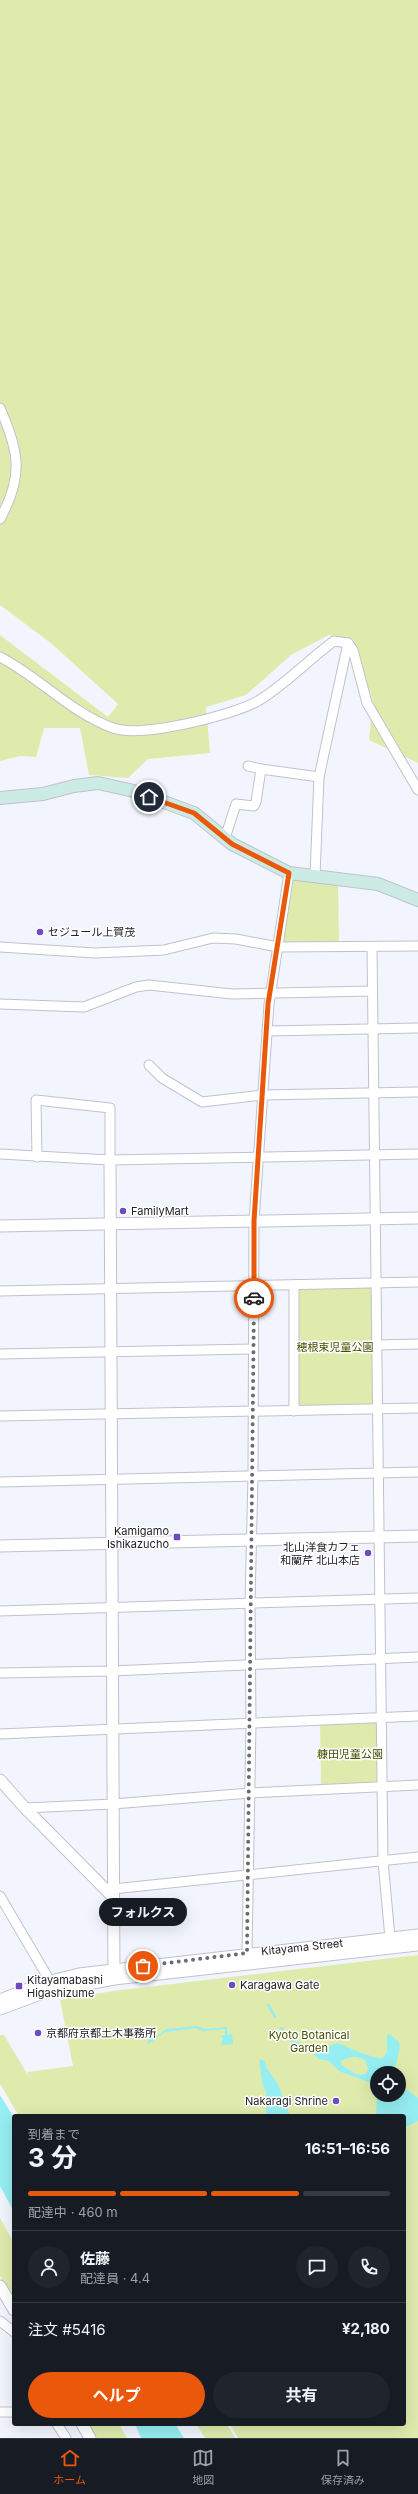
<!DOCTYPE html>
<html lang="ja">
<meta charset="utf-8">
<style>
:root{--surface:#171b24;--page:#20242c;--text:#f1f3f6;--muted:#9ea1a6;--line:#363941;--accent:#ea580c}
body{margin:0;font-family:Inter,"Noto Sans JP",sans-serif;background:var(--page);color:var(--text);height:100vh;display:flex;flex-direction:column;font-size:15px;white-space:nowrap}
*{box-sizing:border-box;margin:0}
p{font-size:13px;color:var(--muted)}
.icon{flex:none;width:22px;height:22px;fill:none;stroke:currentColor;stroke-width:2;stroke-linecap:round;stroke-linejoin:round}
.map{position:relative;flex:1;overflow:hidden}
.sheet{position:absolute;left:12px;top:2114px;width:394px;height:312px;display:flex;flex-direction:column;background:var(--surface);border-radius:4px;box-shadow:0 4px 16px #0002}
.sheet>*{flex:none}
.tools{position:absolute;left:370px;top:2066px;display:grid;gap:8px}
.tools a{display:grid;place-items:center;width:36px;height:36px;border-radius:50%;background:var(--surface);box-shadow:0 4px 16px #0002;font-size:20px}
.pin{position:absolute;display:grid;place-items:center;width:34px;height:34px;color:#fff;margin:-17px;border:2px solid #fff;border-radius:50%;box-shadow:0 1px 4px #0007}
.courier{position:absolute;display:grid;place-items:center;width:40px;height:40px;margin:-20px;border:3px solid #ea580c;border-radius:50%;background:#fff;color:#222;box-shadow:0 1px 5px #0007}
.bubble{position:absolute;height:28px;border-radius:14px;background:var(--surface);box-shadow:0 4px 16px #0002;font-size:13px;font-weight:700;line-height:28px;text-align:center}
.summary em{font-style:normal;font-weight:700}
.summary div{display:flex;flex-direction:column-reverse}
.summary{display:flex;align-items:center;justify-content:space-between;height:68px;padding:0 16px}
h1{font-size:26px;font-weight:700;line-height:30px}
.bar{display:grid;grid-template-columns:repeat(4,1fr);gap:6px 4px;align-content:center;height:48px;padding:0 16px}
.bar i{height:5px;border-radius:3px;background:var(--line)}
.bar .active{background:var(--accent)}
.bar p{grid-column:span 4}
.line{display:flex;align-items:center;gap:10px;padding:0 16px;border-top:1px solid var(--line)}
.line div{flex:1}
.round{display:grid;place-items:center;flex:none;width:42px;height:42px;border-radius:21px;background:var(--page)}
.cta{display:flex;gap:8px;margin-top:auto;padding:8px 16px}
.cta a{flex:1;height:46px;border-radius:24px;background:var(--accent);color:#fff;font-size:16px;font-weight:700;line-height:46px;text-align:center}
.cta a+a{background:var(--page);color:var(--text)}
.tabs{display:flex;justify-content:space-around;align-items:center;height:56px;border-top:1px solid var(--line);background:var(--surface);font-size:11px;color:var(--muted)}
.tabs a{display:grid;justify-items:center;gap:2px}
.tabs .active{color:var(--accent)}
.map>svg:first-child{display:block}
.green{fill:#dfebad;fill-rule:evenodd}
.water{fill:#95eef1;fill-rule:evenodd}
.lines{fill:none;stroke-linecap:round;stroke-linejoin:round}
.stream{stroke:#95eef1;stroke-width:2.5}
.minor-casing{stroke:#bfc2cd;stroke-width:11}
.tertiary-casing{stroke:#bfc2cd;stroke-width:13}
.secondary-casing{stroke:#bfc2cd;stroke-width:14}
.minor{stroke:#fff;stroke-width:9}
.tertiary{stroke:#fff;stroke-width:11}
.secondary{stroke:#cdebe5;stroke-width:12}
.done{stroke:#6b6c72;stroke-width:4;stroke-dasharray:0 7.2}
.route{stroke:#ea580c;stroke-width:5}
.poi-dot{fill:#6e4bc4;stroke:#fff;stroke-width:1.5}
.labels{text-anchor:middle;stroke-width:3;stroke-linejoin:round;paint-order:stroke}
.poi-label{font-size:11px;fill:#222227;stroke:#fff;text-anchor:start}
.park-label{font-size:11px;fill:#475004;stroke:#fff}
.street-label{font-size:11px;fill:#222227;stroke:#fff}
</style>
<div class="map">
<svg width="418" height="2438" viewBox="0 0 418 2438">
<rect width="100%" height="100%" fill="#f3f5fe"/>
<g class="green">
<polygon points="0,0 418,0 418,763 369,740 373,701 353,640 329,635 291,655 246,695 206,707 210,753 148,759 128,778 89,775 80,728 44,728 36,757 20,756 0,761 0,635 108,717 118,704 52,644 0,605"/>
<polygon points="293,875 338,881 339,944 288,944 283,940"/>
<polygon points="369,1287 373,1292 373,1402 369,1405 300,1407 297,1403 298,1292 303,1288"/>
<polygon points="376,1721 378,1724 380,1783 321,1786 320,1725 323,1723"/>
<path d="M418,1955V2438H238L230,2424H404V2116H19L0,2084V2035H4L29,2077L27,2072L73,2066L60,2000L113,1991ZM377,2073H399V2095H377Z"/>
<polygon points="0,2218 14,2243 14,2300 0,2276"/>
<polygon points="88,2424 119,2424 127,2438 97,2438"/>
<polygon points="196,2424 227,2424 235,2438 205,2438"/>
</g>
<g class="water">
<polygon points="197,2026 206,2029 227,2027 227,2035 232,2034 233,2044 221,2045 223,2038 220,2036 225,2035 225,2029 203,2031 196,2028 165,2032 147,2045 149,2038 158,2036 166,2029"/>
<path d="M387,2034L391,2035L399,2042C401,2053 395,2062 395,2073H377V2094L371,2083L339,2071L329,2061L318,2059L312,2052L315,2049L323,2048L338,2043C348,2047 372,2059 383,2058L387,2051ZM350,2057H357L365,2060L368,2069L366,2074L358,2075L341,2065V2061Z"/>
<polygon points="259,2059 265,2061 266,2067 278,2084 290,2116 266,2116 266,2092 262,2082"/>
<polygon points="399,2084 418,2098 418,2121 404,2128 404,2116 376,2116 377,2095 399,2095"/>
<polygon points="0,2095 14,2118 14,2212 0,2186"/>
<polygon points="135,2424 175,2424 184,2438 141,2438"/>
</g>
<g class="lines">
<g class="stream">
<polyline points="268,2005 275,2017"/>
<polyline points="281,2028 292,2041 313,2050"/>
</g>
<defs>
<g id="minor">
<path d="M0,408C19,451 24,476 0,519"/>
<polyline points="348,643 353,650 367,703 418,790"/>
<path d="M0,657C39,677 71,713 113,728C141,738 231,716 258,701C285,685 308,660 334,641L348,643L319,777L315,875"/>
<polyline points="248,766 261,769"/>
<polyline points="225,838 236,804 254,806 256,802 261,769 319,777"/>
<polyline points="0,947 95,953 142,951 164,950 213,938 236,939 278,947 418,946"/>
<polyline points="372,947 383,1861 390,1938"/>
<polyline points="0,1004 84,1007 136,987 149,985 232,994 372,991"/>
<polyline points="267,1031 418,1028"/>
<polyline points="149,1065 162,1078 202,1102 262,1095 418,1092"/>
<polyline points="0,1154 110,1160 418,1154"/>
<polyline points="37,1157 36,1100 110,1108 110,1160"/>
<polyline points="294,1285 294,1411"/>
<polyline points="0,1291 418,1282"/>
<polyline points="377,1345 418,1344"/>
<polyline points="0,1354 252,1349"/>
<polyline points="0,1416 418,1408"/>
<polyline points="0,1482 418,1472"/>
<polyline points="0,1611 418,1598"/>
<polyline points="0,1673 112,1671 418,1657"/>
<polyline points="0,1734 418,1716"/>
<polyline points="25,1808 113,1804 250,1793 418,1785"/>
<polyline points="113,1889 418,1857"/>
<polyline points="0,1896 50,1981"/>
<polyline points="247,1953 251,1723 250,1603 253,1476 254,1221 269,1004 289,873"/>
<polyline points="0,2321 14,2332"/>
<polyline points="0,2412 14,2412"/>
<polyline points="57,2424 66,2438"/>
</g>
<g id="tertiary">
<polyline points="110,1160 114,1979"/>
<polyline points="0,1226 418,1218"/>
<polyline points="0,1546 418,1536"/>
<polyline points="0,1780 25,1808 113,1897"/>
<polyline points="0,2000 43,1983 79,1974 418,1935"/>
<polyline points="0,2009 46,1992 114,1979 418,1945"/>
<polyline points="0,2286 14,2310"/>
<polyline points="82,2424 90,2438"/>
</g>
<polyline id="secondary" points="0,798 43,794 74,786 98,783 134,791 194,813 232,844 289,873 378,884 418,900"/>
</defs>
<use href="#minor" class="minor-casing"/>
<use href="#tertiary" class="tertiary-casing"/>
<use href="#secondary" class="secondary-casing"/>
<use href="#minor" class="minor"/>
<use href="#tertiary" class="tertiary"/>
<use href="#secondary" class="secondary"/>
</g>
<g class="lines">
<polyline class="done" points="143,1966 247,1953 254,1298"/>
<polyline class="route" points="149,797 194,813 232,844 289,873 268,1004 254,1221 254,1298"/>
</g>
<g class="poi-dot">
<circle cx="40" cy="932" r="4"/>
<circle cx="123" cy="1211" r="4"/>
<rect x="173" y="1533" width="8" height="8" rx="2"/>
<circle cx="368" cy="1553" r="4"/>
<circle cx="232" cy="1985" r="4"/>
<rect x="15" y="1982" width="8" height="8" rx="2"/>
<circle cx="38" cy="2033" r="4"/>
<circle cx="336" cy="2101" r="4"/>
</g>
<g class="labels">
<g class="poi-label">
<text x="48" y="936">セジュール上賀茂</text>
<text x="131" y="1215">FamilyMart</text>
<text x="169" y="1535" text-anchor="end">Kamigamo<tspan x="169" dy="13">Ishikazucho</tspan></text>
<text x="360" y="1551" text-anchor="end">北山洋食カフェ<tspan x="360" dy="13">和蘭芹 北山本店</tspan></text>
<text x="27" y="1984">Kitayamabashi<tspan x="27" dy="13">Higashizume</tspan></text>
<text x="240" y="1989">Karagawa Gate</text>
<text x="46" y="2037">京都府京都土木事務所</text>
<text x="328" y="2105" text-anchor="end">Nakaragi Shrine</text>
</g>
<g class="park-label">
<text x="335" y="1351">穂根束児童公園</text>
<text x="350" y="1758">糠田児童公園</text>
<text x="309" y="2039">Kyoto Botanical<tspan x="309" dy="13">Garden</tspan></text>
</g>
<g class="street-label">
<text transform="translate(302 1947) rotate(-6)" y="4">Kitayama Street</text>
</g>
</g>
</svg>
<div class="tools">
<a><svg class="icon" aria-label="locate" viewBox="0 0 24 24"><circle cx="12" cy="12" r="6"/><path d="M12 2v4M12 18v4M2 12h4M18 12h4"/></svg></a>
</div>
<div class="pin" style="left:143px;top:1966px;background:#ea580c"><svg class="icon" aria-label="bag" viewBox="0 0 24 24"><path d="M5 8h14l-1 12H6zM9 8a3 3 0 0 1 6 0"/></svg></div>
<div class="pin" style="left:149px;top:797px;background:#1f2937"><svg class="icon" aria-label="home" viewBox="0 0 24 24"><path d="M3 11l9-7 9 7M6 9v11h12V9"/></svg></div>
<div class="courier" style="left:254px;top:1298px"><svg class="icon" aria-label="car" viewBox="0 0 24 24"><path d="M5 17H2v-5l4-1 3-4h7l3 4 3 1v5h-3M9 17h6M6 11h13"/><circle cx="7" cy="17" r="2"/><circle cx="17" cy="17" r="2"/></svg></div>
<div class="bubble" style="left:99px;top:1898px;width:88px">フォルクス</div>
<section class="sheet">
<div class="summary"><div><h1>3 分</h1><p>到着まで</p></div><em>16:51–16:56</em></div>
<div class="bar"><i class="active"></i><i class="active"></i><i class="active"></i><i></i><p>配達中 · 460 m</p></div>
<div class="line" style="height:72px"><a class="round"><svg class="icon" aria-label="person" viewBox="0 0 24 24"><circle cx="12" cy="8" r="4"/><path d="M4 21q1-7 8-7t8 7"/></svg></a><div><b>佐藤</b><p>配達員 · 4.4</p></div><a class="round"><svg class="icon" aria-label="chat" viewBox="0 0 24 24"><path d="M4 5h16v11H9l-5 4z"/></svg></a><a class="round"><svg class="icon" aria-label="phone" viewBox="0 0 24 24"><path d="M5 4h4l2 5-3 2q2 4 5 5l2-3 5 2v4C11 20 4 13 5 4z"/></svg></a></div>
<div class="line" style="height:52px"><div>注文 #5416</div><b>¥2,180</b></div>
<div class="cta"><a>ヘルプ</a><a>共有</a></div>
</section>
</div>
<nav class="tabs">
<a class="active"><svg class="icon" aria-label="home" viewBox="0 0 24 24"><path d="M3 11l9-7 9 7M6 9v11h12V9"/></svg>ホーム</a>
<a><svg class="icon" aria-label="map" viewBox="0 0 24 24"><path d="M3 6l6-2 6 2 6-2v14l-6 2-6-2-6 2zM9 4v14M15 6v14"/></svg>地図</a>
<a><svg class="icon" aria-label="saved" viewBox="0 0 24 24"><path d="M7 4h10v16l-5-4-5 4z"/></svg>保存済み</a>
</nav>
